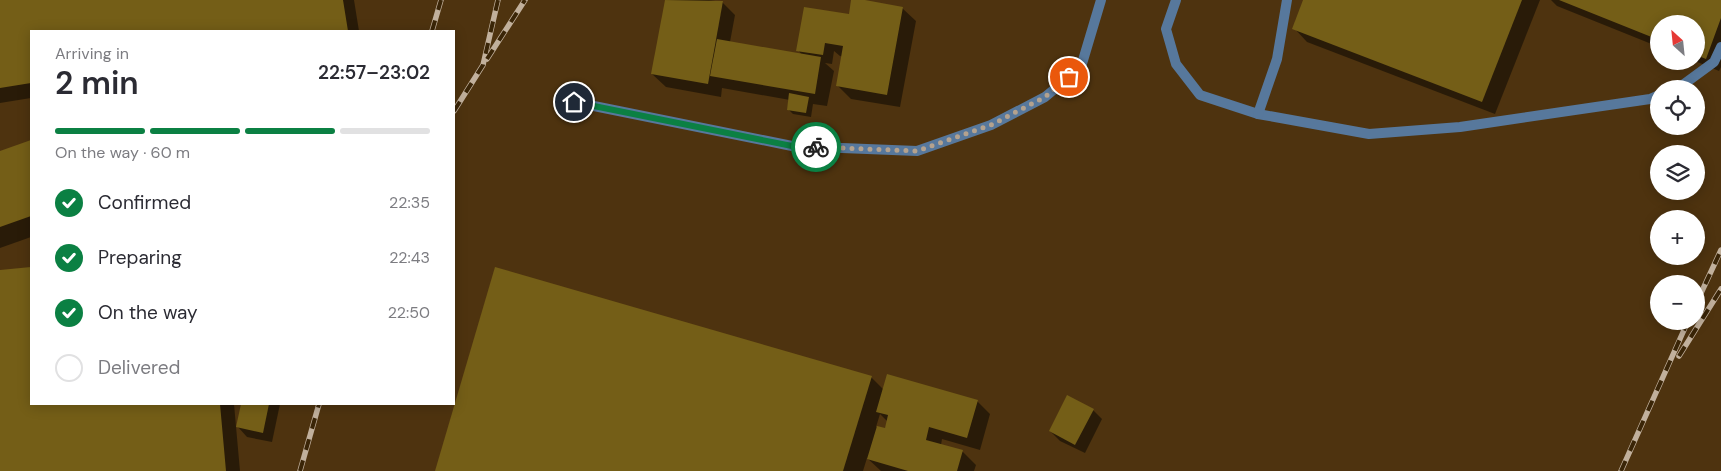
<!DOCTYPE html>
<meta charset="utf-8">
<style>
:root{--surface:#fff;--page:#f7f7f7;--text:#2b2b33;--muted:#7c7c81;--line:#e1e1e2;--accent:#0b8043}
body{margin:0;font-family:"DM Sans",sans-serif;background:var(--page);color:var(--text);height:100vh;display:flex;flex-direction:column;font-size:19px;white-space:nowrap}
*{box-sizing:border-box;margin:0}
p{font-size:16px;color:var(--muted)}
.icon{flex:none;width:28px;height:28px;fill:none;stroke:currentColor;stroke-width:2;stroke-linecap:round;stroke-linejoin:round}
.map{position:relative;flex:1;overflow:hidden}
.drawer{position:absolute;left:30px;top:30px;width:425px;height:375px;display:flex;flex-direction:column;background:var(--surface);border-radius:0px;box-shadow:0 2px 12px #0003}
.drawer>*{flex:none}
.needle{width:32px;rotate:333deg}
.tools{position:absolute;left:1650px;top:15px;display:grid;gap:10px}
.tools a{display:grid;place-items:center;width:55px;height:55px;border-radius:50%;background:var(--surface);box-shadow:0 2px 12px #0003;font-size:25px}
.pin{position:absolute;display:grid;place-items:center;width:42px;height:42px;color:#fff;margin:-21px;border:2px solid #fff;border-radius:50%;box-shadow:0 1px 5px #0007}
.courier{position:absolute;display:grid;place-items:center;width:50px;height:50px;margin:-25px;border:4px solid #0b8043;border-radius:50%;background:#fff;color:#222;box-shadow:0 1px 6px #0007}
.summary em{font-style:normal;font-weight:600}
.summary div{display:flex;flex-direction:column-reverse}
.summary{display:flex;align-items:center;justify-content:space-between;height:85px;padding:0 25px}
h1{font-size:32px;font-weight:600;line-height:38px}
.bar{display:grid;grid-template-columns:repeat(4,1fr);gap:8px 5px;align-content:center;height:60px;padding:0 25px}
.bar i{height:6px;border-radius:4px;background:var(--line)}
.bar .active{background:var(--accent)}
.bar p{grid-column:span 4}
ol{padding:0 25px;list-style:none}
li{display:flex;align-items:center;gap:15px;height:55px}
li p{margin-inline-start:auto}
li .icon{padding:5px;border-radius:50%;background:var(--accent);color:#fff;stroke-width:4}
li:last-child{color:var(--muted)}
li i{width:28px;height:28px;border:2px solid var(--line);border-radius:50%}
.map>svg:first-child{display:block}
.built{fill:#4e330f;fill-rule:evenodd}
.shadow{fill:#0007;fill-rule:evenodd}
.building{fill:#745e17}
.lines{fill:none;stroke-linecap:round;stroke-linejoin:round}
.lane{stroke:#57789c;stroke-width:10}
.rail-casing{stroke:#c1b09c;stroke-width:5.5}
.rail{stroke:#3a2507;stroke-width:4;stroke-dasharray:11;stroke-linecap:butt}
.done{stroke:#b4a28e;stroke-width:5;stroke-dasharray:0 9}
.route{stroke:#0b8043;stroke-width:6}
</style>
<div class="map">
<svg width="1721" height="471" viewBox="0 0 1721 471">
<rect width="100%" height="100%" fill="#452f12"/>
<path class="built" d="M0,0H1721V471H0ZM1659,24H1696V61H1659ZM31,31H454V404H31ZM1659,89H1696V126H1659ZM1659,154H1696V191H1659ZM1659,219H1696V256H1659ZM1659,284H1696V321H1659Z"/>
<g class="shadow">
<polygon points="0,0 354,0 359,31 31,31 31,98 0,103"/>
<polygon points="666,0 709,0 722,2 735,15 730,42 802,55 798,50 850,16 853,0 902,8 916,21 900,107 851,99 838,86 843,57 840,56 834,51 832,64 825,63 834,71 827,106 813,104 811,117 793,114 788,109 790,100 722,88 721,97 666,87 652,74"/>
<polygon points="1305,0 1540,0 1495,114 1307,42 1294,28"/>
<polygon points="1551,0 1721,0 1721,67 1719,71 1695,61 1696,61 1696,24 1659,24 1659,47 1557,6"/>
<polygon points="31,142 31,237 0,248 0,153"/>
<polygon points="31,268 31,404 234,404 240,471 0,471 0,271"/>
<path d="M871,377L884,390L977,401L990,414L980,450L942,439L941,445L963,452L976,465L974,471H881L867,458L863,471H436ZM880,414L888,422L885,429L876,427Z"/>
<polygon points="242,404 280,404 272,442 247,437 238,427"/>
<polygon points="1093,410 1102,419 1085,453 1060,441 1050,431"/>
</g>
<g class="building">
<polygon points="0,0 343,0 348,31 31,31 31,83 0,88"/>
<polygon points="665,0 723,1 708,84 651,74"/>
<polygon points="851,0 865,0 903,7 887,95 836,86 843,46 825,43 823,55 796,51 804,7 849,14"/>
<polygon points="1303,0 1522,0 1482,102 1292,29"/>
<polygon points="1559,0 1721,0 1721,18 1706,59 1696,55 1696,24 1659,24 1659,40"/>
<polygon points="717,39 821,57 815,94 710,76"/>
<polygon points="789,93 809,97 806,113 787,110"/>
<polygon points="31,140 31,216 0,227 0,151"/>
<polygon points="31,267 31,404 220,404 226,471 0,471 0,270"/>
<polygon points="495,267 872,376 843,471 435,471"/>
<polygon points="887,374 978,400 967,438 929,427 926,440 963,450 957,471 908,471 867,459 877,426 885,428 888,415 876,412"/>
<polygon points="1067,395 1094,409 1075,445 1049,431"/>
<polygon points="241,404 269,404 263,433 236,427"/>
</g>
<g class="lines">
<g class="lane">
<polyline points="1176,0 1166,29 1176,64 1200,95 1258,114 1369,134 1460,127 1650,99 1659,95"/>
<polyline points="1673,89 1684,84 1714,62 1721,47"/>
<polyline points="574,102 792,146 917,151 991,125 1045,97 1081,67 1101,0"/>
<polyline points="1258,114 1277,59 1287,0"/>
</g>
<defs>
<g id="rail">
<polyline points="432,31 441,0"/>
<polyline points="487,59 525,0"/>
<polyline points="454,111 483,65 498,0"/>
<polyline points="1696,304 1721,250"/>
<polyline points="1679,356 1721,289"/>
<polyline points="300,471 319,404"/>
<polyline points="1621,471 1688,321"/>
</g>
</defs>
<use href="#rail" class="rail-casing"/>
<use href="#rail" class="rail"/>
</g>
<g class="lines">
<polyline class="done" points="816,147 917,151 991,125 1045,97 1069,77"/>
<polyline class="route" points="574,102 792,146 816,147"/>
</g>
</svg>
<div class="tools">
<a><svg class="needle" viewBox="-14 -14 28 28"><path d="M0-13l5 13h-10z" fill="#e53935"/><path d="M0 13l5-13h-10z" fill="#7c7c81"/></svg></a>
<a><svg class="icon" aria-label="locate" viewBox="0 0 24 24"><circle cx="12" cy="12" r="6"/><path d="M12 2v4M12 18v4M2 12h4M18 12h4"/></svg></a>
<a><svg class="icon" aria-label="layers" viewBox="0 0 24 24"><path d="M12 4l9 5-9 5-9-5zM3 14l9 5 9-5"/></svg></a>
<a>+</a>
<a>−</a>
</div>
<div class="pin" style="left:1069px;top:77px;background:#ea580c"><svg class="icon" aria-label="bag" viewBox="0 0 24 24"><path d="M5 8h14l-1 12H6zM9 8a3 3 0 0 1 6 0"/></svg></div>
<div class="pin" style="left:574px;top:102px;background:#1f2937"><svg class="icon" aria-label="home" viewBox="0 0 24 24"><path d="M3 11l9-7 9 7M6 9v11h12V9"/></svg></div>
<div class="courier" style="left:816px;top:147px"><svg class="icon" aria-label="bike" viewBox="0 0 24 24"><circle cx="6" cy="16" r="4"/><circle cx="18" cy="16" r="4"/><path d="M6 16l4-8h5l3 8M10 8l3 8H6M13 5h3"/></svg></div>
<section class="drawer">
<div class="summary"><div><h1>2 min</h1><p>Arriving in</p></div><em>22:57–23:02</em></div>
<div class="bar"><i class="active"></i><i class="active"></i><i class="active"></i><i></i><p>On the way · 60 m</p></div>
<ol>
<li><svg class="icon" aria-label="check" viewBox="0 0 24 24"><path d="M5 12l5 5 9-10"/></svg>Confirmed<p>22:35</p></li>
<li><svg class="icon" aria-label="check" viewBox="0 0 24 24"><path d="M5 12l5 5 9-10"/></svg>Preparing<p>22:43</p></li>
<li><svg class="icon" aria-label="check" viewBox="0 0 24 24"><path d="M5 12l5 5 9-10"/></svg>On the way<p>22:50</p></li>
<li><i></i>Delivered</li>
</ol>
</section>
</div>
